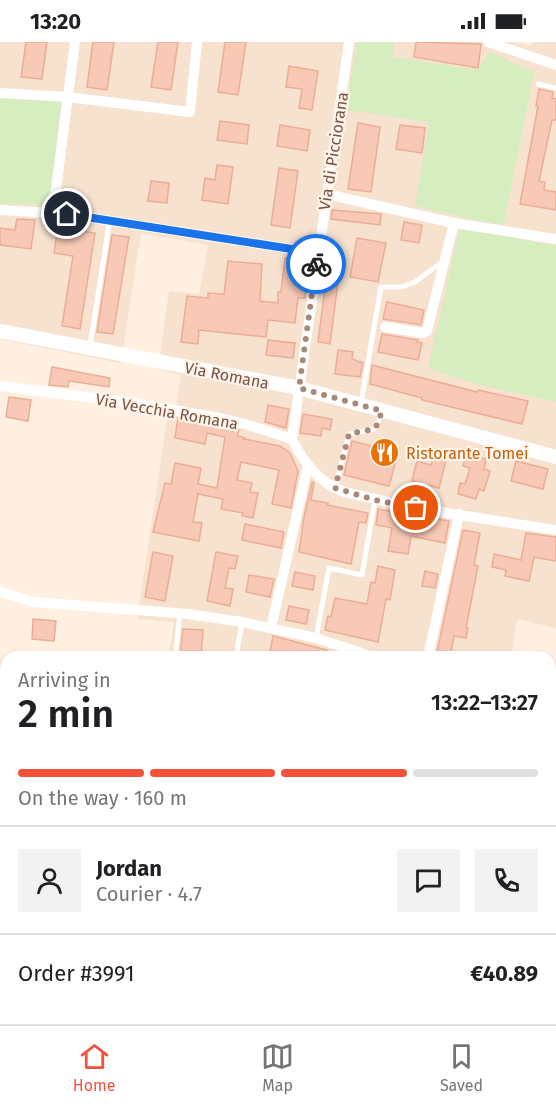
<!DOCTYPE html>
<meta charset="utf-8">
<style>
:root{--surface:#fff;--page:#f2f2f2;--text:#202124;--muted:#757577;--line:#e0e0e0;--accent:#f5503a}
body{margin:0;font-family:"Fira Sans",sans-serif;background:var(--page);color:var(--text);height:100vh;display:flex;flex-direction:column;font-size:22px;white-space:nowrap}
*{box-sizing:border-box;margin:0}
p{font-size:20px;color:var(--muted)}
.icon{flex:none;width:33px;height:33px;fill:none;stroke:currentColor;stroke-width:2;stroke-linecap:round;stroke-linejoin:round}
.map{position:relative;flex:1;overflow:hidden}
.details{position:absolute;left:0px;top:609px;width:556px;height:374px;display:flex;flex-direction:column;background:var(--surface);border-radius:18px 18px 0 0;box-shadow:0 2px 4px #0004}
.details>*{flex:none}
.pin{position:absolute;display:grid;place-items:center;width:51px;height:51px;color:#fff;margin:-26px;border:3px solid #fff;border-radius:50%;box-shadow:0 2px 6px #0007}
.courier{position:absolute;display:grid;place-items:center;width:60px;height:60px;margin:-30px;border:4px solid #1a73e8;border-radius:50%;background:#fff;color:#222;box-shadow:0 2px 8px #0007}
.summary em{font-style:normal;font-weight:600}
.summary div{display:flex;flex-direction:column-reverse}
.summary{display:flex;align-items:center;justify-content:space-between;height:102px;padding:0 18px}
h1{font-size:39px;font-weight:600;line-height:45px}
.bar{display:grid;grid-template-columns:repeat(4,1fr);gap:9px 6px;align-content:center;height:72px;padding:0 18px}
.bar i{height:8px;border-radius:4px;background:var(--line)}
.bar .current{background:var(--accent)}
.bar p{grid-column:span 4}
.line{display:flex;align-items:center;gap:15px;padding:0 18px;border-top:2px solid var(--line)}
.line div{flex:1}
.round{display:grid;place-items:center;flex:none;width:63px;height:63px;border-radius:0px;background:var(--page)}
.status{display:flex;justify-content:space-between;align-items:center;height:42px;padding:0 30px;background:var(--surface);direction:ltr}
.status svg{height:16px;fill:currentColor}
.tabs{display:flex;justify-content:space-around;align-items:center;height:84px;border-top:2px solid var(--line);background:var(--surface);font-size:16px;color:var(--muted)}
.tabs a{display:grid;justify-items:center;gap:3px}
.tabs .current{color:var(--accent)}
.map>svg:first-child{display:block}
.residential{fill:#f7e1cf}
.green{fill:#d6eebf}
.building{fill:#f7c9b6;stroke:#ebad95;stroke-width:1.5}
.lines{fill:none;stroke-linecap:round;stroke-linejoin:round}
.lane{stroke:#fff;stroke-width:5}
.street{stroke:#fff;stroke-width:10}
.secondary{stroke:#fff;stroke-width:14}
.done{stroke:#a8897c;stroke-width:6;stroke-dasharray:0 10.8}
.route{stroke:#1a73e8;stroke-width:8}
.labels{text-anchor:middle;stroke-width:4.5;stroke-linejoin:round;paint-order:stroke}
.street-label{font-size:16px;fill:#795245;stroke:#fff5ea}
.food-label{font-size:16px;fill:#c56008;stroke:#fff5ea;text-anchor:start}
</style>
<div class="status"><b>13:20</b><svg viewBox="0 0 49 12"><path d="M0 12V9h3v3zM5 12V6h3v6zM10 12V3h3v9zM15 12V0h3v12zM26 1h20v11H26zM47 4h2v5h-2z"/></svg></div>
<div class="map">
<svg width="556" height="982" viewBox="0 0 556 982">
<rect width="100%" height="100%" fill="#fff0e1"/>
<polygon class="residential" points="0,0 516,0 531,4 532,0 556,0 556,586 517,577 511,615 169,615 174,580 137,577 167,378 174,376 181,333 158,327 169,249 199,252 208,203 141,191 121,321 0,297"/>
<g class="green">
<polygon points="357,0 394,0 393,15 478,28 490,10 534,30 504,182 485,180 415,164 429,80 346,68"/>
<polygon points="0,53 61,58 50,163 0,161"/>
<polygon points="460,185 556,204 556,360 476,342 428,326"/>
</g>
<g class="building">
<polygon points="26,0 47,0 42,37 21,35"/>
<polygon points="93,0 114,0 107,48 87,45"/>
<polygon points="158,0 178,0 171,48 151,45"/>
<polygon points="225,0 246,0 238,53 218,50"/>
<polygon points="416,0 481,2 478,26 414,15"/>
<polygon points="289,24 318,29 312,68 299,66 302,47 286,45"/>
<polygon points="539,47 553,50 552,56 556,57 556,78 552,78 539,139 545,140 544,148 556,150 556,168 520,162 538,64 536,64"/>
<polygon points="220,79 249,83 247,102 217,98"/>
<polygon points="358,81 380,85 371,150 348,147"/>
<polygon points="280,83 310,88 307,109 277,104"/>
<polygon points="400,83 425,86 422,111 396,107"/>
<polygon points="217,123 233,125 228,162 202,158 205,136 215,138"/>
<polygon points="279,126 298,129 290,186 271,183"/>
<polygon points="151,139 169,141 167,161 148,159"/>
<polygon points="332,168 381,172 380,183 331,177"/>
<polygon points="17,177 35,178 31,207 0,203 0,186 15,188"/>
<polygon points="59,179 76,181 76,188 95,191 80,287 62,284 73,214 54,211"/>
<polygon points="404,180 422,183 419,201 401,198"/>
<polygon points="112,193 129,195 113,292 97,290"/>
<polygon points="357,196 386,201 378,240 350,235"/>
<polygon points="285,216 309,219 305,256 298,256 295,281 268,278 266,295 199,288 198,302 181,300 187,254 208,256 208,251 224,252 228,219 262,222 260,259 278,261 278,250 281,250"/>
<polygon points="326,239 338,240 330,302 318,300"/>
<polygon points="387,260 424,268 421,283 383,277"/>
<polygon points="382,292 418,298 417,300 422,301 418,318 378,310"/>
<polygon points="268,298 295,301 293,316 266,313"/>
<polygon points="338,308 353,310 352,317 363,321 360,335 335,332"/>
<polygon points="372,323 477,350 478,348 528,359 522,382 422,358 422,356 370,342"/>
<polygon points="52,325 110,336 109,345 69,339 68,345 49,343"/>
<polygon points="9,355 31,358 28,379 6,375"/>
<polygon points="268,363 289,367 286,386 265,380"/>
<polygon points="303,372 332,377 330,388 322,386 321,394 300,391"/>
<polygon points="178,376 239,388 237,394 245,396 244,397 280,404 290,411 298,429 291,466 272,462 279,428 241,420 237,438 252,441 250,450 258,451 253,476 242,474 243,471 221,467 223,457 198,452 193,480 202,481 199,499 153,490 165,441 171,442 175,421 201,426 198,442 217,446 225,395 207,391 205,402 175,396"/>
<polygon points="352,399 398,411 389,444 344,433"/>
<polygon points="466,412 486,417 484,427 490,429 484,449 479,447 476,457 458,452 460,441 465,442 470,426 463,424"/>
<polygon points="433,415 446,418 439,446 412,439 417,419 431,423"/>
<polygon points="516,419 548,427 543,447 511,439"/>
<polygon points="312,440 314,441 311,458 328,461 327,463 368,471 366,481 359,480 351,522 299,510 304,475"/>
<polygon points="378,467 449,479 445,501 411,494 408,512 388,509 392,486 376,483"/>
<polygon points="245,482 284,490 281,506 242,498"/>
<polygon points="463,488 480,491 474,523 478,524 466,586 468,586 466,596 454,594 450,615 436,615"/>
<polygon points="526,491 556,495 556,519 534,515 529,539 505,534 506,528 492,525 494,512 521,518"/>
<polygon points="153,510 173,514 165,559 145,555"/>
<polygon points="216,510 238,514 235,527 229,526 225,546 233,547 230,564 207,559"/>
<polygon points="378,524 395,528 390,558 386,557 378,600 325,588 328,574 331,575 335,556 367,562 371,540 375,541"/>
<polygon points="425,529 438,532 435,546 422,544"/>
<polygon points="295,530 315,534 313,548 292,544"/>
<polygon points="249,533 274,537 270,555 246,550"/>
<polygon points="289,564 309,568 306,582 286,578"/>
<polygon points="33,577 56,579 54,599 32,597"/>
<polygon points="183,587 203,588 201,615 180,615"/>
<polygon points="273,594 327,608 326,615 269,615"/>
</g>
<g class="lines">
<g class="lane">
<polyline points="538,42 556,46"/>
<polyline points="90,304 109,183"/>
<polyline points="361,361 381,245 402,245 415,240 442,220"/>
<polyline points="335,446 349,392 374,387 376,385 382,370"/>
<polyline points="316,596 329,526 362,533 375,458"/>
<polyline points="175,615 180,571"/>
<polyline points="236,615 242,580"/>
</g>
<g class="street">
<polyline points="488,0 556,23"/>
<polyline points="0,51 67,55 190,70 197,0"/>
<polyline points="326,152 454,181 556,197"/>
<polyline points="0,168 67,172 317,211"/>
<polyline points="53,170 75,0"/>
<polyline points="385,285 423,291 427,289 454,181"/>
<path d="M0,344L125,360L216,375L245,382L292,397C304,421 318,440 344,450L415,466L556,488"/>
<polyline points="292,397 349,0"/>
<polyline points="0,550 34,560 188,572 242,580 316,596 373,615"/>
<polyline points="271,586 308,423"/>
<polyline points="428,615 459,472"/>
<polyline points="550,648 556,648"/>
</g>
<polyline class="secondary" points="0,289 299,346 556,415"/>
</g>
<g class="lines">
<polyline class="done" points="316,222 299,346 382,369 376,385 374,387 349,392 335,446 375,458 416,466"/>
<polyline class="route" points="67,172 317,211 316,222"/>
</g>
<defs>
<symbol id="restaurant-disc" viewBox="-11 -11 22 22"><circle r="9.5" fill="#e8710a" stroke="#fff5ea"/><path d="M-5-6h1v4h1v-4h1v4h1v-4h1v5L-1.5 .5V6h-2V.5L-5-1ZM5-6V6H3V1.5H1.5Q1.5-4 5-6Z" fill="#fff"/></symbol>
</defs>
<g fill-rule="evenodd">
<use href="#restaurant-disc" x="368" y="394" width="33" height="33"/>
</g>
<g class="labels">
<g class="street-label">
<text transform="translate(333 109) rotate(-81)" y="6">Via di Picciorana</text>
<text transform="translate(227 333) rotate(11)" y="6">Via Romana</text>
<text transform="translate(167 369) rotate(10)" y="6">Via Vecchia Romana</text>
</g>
<g class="food-label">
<text x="406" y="417">Ristorante Tomei</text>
</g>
</g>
</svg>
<div class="pin" style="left:416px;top:466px;background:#ea580c"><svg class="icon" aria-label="bag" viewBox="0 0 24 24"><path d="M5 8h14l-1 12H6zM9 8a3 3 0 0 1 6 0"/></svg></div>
<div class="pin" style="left:67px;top:172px;background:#1f2937"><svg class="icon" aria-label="home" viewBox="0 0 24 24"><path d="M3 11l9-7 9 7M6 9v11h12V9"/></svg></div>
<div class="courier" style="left:316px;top:222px"><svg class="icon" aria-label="bike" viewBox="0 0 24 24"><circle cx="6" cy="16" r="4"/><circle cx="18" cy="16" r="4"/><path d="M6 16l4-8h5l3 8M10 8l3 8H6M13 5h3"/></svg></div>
<section class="details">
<div class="summary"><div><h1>2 min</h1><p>Arriving in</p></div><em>13:22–13:27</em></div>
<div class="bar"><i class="current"></i><i class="current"></i><i class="current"></i><i></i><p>On the way · 160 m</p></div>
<div class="line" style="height:108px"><a class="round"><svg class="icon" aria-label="person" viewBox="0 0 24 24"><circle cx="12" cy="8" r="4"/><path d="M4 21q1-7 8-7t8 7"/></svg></a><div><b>Jordan</b><p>Courier · 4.7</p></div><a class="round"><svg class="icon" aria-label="chat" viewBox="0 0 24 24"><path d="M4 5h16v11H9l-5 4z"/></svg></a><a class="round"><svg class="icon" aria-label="phone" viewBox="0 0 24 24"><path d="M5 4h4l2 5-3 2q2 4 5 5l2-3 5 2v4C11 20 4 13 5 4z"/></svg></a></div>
<div class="line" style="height:78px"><div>Order #3991</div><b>€40.89</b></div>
</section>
</div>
<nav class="tabs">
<a class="current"><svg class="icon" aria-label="home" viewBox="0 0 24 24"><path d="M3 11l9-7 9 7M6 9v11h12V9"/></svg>Home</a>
<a><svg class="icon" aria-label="map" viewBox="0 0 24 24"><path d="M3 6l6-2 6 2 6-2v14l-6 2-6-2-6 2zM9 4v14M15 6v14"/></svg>Map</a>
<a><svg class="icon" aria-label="saved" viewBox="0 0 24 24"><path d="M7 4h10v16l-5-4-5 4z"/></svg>Saved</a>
</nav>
